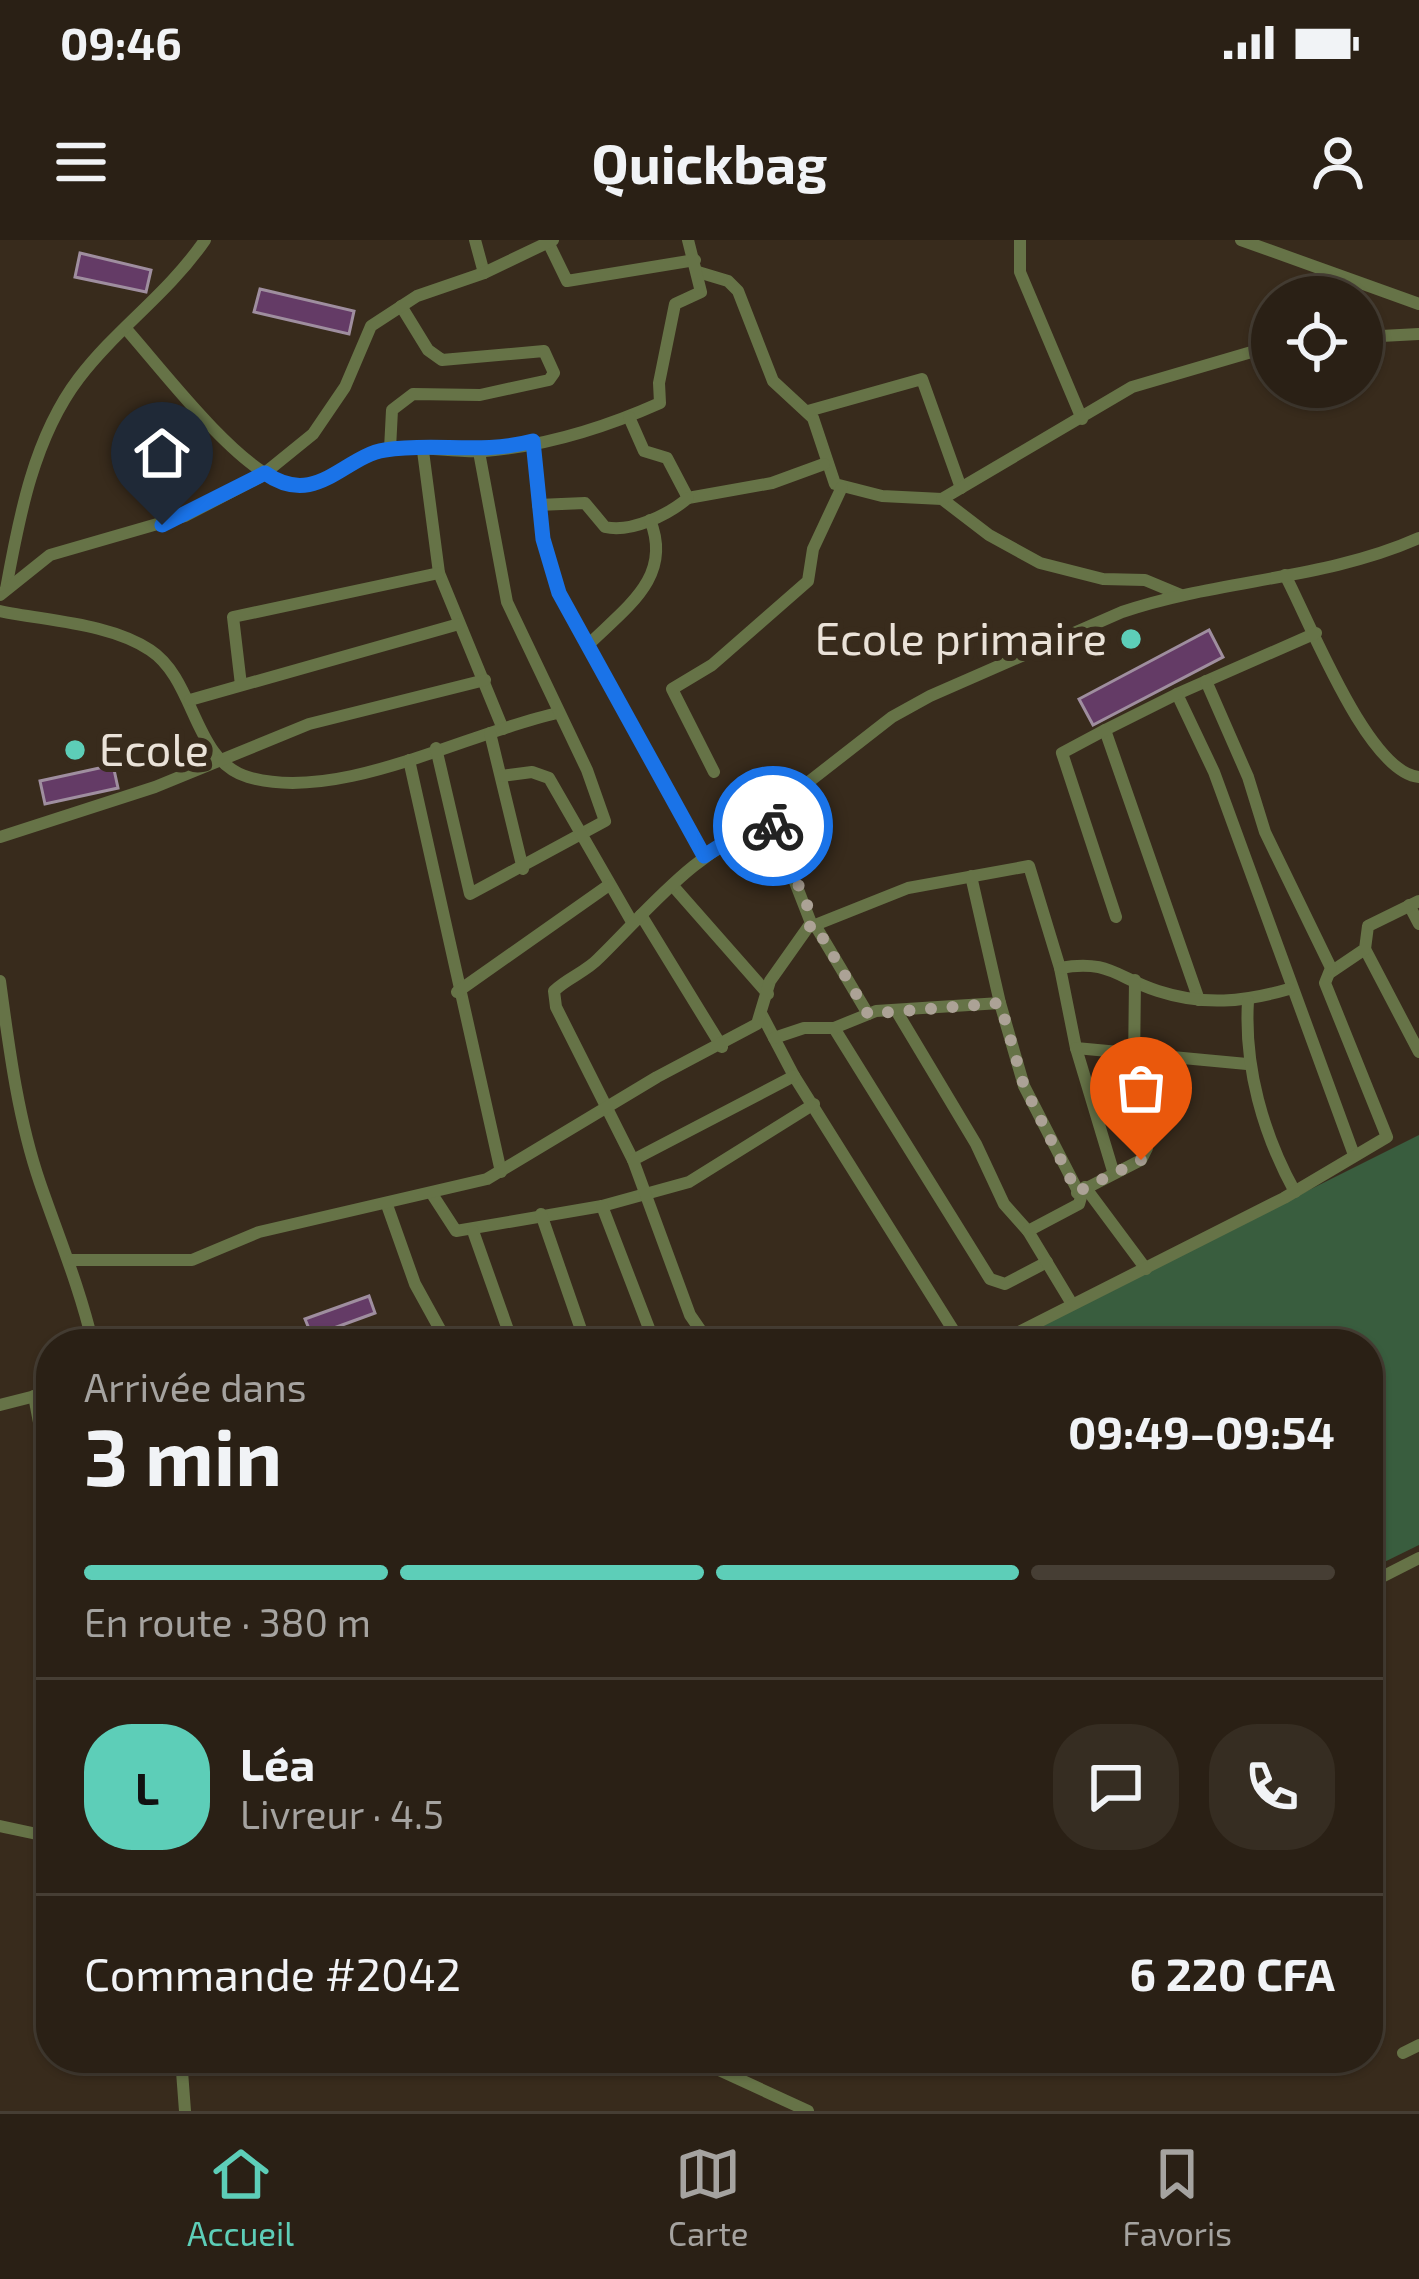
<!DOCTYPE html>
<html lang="fr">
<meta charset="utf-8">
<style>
:root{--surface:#2a2015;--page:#362d22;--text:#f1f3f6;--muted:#a5a3a0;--line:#463e34;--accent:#5dceb8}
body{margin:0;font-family:"Exo 2",sans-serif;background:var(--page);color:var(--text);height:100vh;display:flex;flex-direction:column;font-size:45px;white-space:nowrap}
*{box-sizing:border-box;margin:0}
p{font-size:39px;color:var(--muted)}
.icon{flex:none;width:66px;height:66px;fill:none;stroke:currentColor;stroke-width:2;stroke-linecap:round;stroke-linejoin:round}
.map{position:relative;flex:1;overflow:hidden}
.details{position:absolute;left:36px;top:1089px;width:1347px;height:744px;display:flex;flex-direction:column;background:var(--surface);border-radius:48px;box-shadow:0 3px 9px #0004,0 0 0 3px var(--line)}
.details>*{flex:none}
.controls{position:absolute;left:1251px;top:36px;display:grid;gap:24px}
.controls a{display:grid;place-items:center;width:132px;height:132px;border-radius:50%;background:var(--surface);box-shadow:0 3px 9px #0004,0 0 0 3px var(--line);font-size:60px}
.pin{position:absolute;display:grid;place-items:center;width:102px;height:102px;color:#fff;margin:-123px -51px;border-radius:50% 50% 50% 0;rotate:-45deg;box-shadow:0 0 12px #0007}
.pin .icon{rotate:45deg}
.courier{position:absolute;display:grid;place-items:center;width:120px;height:120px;margin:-60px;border:9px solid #1a73e8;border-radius:50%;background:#fff;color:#222;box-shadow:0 3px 15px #0007}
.headline em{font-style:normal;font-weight:700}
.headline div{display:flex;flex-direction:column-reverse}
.headline{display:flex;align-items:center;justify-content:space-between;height:204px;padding:0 48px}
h1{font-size:78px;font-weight:700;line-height:90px}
.bar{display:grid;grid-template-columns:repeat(4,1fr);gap:18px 12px;align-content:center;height:144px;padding:0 48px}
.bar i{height:15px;border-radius:9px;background:var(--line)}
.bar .current{background:var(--accent)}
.bar p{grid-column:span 4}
.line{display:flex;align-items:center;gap:30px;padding:0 48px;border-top:3px solid var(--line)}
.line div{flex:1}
.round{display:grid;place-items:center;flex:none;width:126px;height:126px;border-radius:48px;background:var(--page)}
.status{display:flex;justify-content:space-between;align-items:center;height:84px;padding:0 60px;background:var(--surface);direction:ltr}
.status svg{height:33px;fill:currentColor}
header{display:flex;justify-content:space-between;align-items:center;height:156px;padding:0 48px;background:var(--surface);font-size:54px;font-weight:700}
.tab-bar{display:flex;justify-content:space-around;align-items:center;height:168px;border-top:3px solid var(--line);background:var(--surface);font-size:33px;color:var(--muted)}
.tab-bar a{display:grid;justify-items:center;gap:6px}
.tab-bar .current{color:var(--accent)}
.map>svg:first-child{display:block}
.green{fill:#395d3e}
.building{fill:#643b66;stroke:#9f8e9f;stroke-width:3}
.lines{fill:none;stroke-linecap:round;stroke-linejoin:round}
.minor{stroke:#667347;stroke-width:12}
.done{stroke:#aca296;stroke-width:12;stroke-dasharray:0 21.6}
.route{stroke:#1a73e8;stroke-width:15}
.poi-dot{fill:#5dceb8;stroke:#382b1c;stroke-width:4.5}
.labels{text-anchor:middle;stroke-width:12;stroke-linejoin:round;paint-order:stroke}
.poi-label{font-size:45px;fill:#eae2d8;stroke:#382b1c;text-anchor:end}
</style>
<div class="status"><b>09:46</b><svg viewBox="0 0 49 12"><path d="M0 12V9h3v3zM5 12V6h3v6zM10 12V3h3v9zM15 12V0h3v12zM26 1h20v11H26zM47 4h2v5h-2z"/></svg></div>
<header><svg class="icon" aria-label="menu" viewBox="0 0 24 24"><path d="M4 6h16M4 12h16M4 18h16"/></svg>Quickbag<svg class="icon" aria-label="person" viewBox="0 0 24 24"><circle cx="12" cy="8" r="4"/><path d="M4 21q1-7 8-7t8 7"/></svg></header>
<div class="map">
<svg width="1419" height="1871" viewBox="0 0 1419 1871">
<rect width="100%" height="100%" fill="#382b1c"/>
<polygon class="green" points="1419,895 1419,1305 1368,1330 1368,1104 1001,1104"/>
<g class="building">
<polygon points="80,13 151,30 146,52 75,37"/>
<polygon points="260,49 354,71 349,94 254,72"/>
<polygon points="1209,390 1223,417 1093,485 1079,459"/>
<polygon points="113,525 118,548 45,564 40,541"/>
<polygon points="369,1056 375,1073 312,1096 305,1079"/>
</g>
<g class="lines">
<g class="minor">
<polyline points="475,0 484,33"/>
<polyline points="1020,0 1020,32 1082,179"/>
<polyline points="1241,0 1419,64"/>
<polyline points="548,2 567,41 695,20"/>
<polyline points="698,32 728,41 738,51 773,141 813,178 835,244 882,256 942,259 989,295 1040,323 1103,339 1145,340 1181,355"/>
<path d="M127,90C163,131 228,216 275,239C314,258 343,225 375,212C400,201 455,214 485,211C546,206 604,188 660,163L659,143L675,64L701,52L688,0"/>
<polyline points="1362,97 1419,94"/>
<polyline points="808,171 922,139 961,248"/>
<polyline points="629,177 644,211 667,218 688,258 772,243 824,224"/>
<polyline points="533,201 543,299 559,353 704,617"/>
<polyline points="390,209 392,170 413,154 480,155 549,140 554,133 544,111 442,120 428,110 401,66"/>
<polyline points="423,211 439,333 503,489"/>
<polyline points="942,259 1132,147 1272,106"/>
<path d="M538,265L585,263L605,287C631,293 668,275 688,258"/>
<path d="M1285,335C1309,380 1368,533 1419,537"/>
<path d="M6,349C19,277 34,197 79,138C117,88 167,55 205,0"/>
<polyline points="0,355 50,315 185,276 260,237 313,194 345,147 371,86 417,56 484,33 553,0"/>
<path d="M0,371C47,381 109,383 150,410C196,440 193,521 248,537C339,564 468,492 558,473"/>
<polyline points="1316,393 1177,454 1214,532 1354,915"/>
<path d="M589,404C628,366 673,336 650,280"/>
<polyline points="241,445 233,377 439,333"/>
<polyline points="1177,454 1105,490 1199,760"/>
<polyline points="190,460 459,384"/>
<polyline points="1105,490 1062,513 1116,677"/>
<polyline points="490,493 523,629"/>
<polyline points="436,508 470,654 605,581 587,530 507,362 479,212"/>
<polyline points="409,520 501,932"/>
<polyline points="714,532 672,449 712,425 808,341 813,309 842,247"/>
<polyline points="501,536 532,532 549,538 632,682"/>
<polyline points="0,597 155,547 309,484 485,440"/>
<polyline points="971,636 1000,763"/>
<polyline points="673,646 768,754"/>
<polyline points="1409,665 1419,684"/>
<polyline points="641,675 722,807"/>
<polyline points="815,685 868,774"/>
<polyline points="810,687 908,648 1029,626 1060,728 1076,808 1247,824"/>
<polyline points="1365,709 1419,812"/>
<path d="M1060,728C1109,719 1117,738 1158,751C1204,766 1244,762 1289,749"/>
<polyline points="1331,732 1365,709 1368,686 1419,661"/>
<path d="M0,741C9,808 18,879 40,943C59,998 80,1048 93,1104"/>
<polyline points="457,752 609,645"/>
<path d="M1248,761C1244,827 1263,894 1295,952"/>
<polyline points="897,772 976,904 1004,964 1028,991"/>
<polyline points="762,775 794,836 962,1104"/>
<polyline points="834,788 990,1039 1005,1044 1047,1022"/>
<polyline points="774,798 804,788 834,788 876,771 1000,763 1024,846 1081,957 1079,964 1028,991 1072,1064"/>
<polyline points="1076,808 1113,931"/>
<path d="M633,920L556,767L554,751C567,738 586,732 599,718C651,667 699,605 772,583"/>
<polyline points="1085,947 1146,1029"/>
<polyline points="1077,953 1141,920 1147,908 1134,825 1135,740"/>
<polyline points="432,954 456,991 602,966 689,942 814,864"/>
<polyline points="387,965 415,1044 448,1104"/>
<polyline points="602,966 655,1104"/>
<polyline points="541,974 586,1104"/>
<polyline points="473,991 513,1104"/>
<path d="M71,1020H192L259,992L487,939L657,837L757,784L770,741L811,683L772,583L774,569L892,477L930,456L1122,372C1219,339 1325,340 1419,298"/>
<polyline points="710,1104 690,1075 633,920 794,836"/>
<polyline points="995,1104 1284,958 1387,897 1325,743 1331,728 1265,592 1248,537 1206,441"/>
<polyline points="34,1156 51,1246"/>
<polyline points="0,1165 51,1152"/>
<polyline points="1368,1344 1419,1318"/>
<polyline points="0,1586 51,1597"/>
<polyline points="1403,1813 1419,1805"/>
<polyline points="181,1818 185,1871"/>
<polyline points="693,1818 808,1871"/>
</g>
</g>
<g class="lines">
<polyline class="done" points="773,586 810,672 810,687 815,685 868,774 1000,763 1024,846 1077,952 1141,920"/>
<path class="route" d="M162,285L265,233C316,269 344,216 385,210C435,202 480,215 533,201L543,299L559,353L704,616L740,593L773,586"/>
</g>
<g class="poi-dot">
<circle cx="1131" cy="399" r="12"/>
<circle cx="75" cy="510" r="12"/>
</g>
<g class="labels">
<g class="poi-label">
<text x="1107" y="415">Ecole primaire</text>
<text x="99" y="526" text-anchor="start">Ecole</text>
</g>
</g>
</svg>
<div class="controls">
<a><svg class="icon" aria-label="locate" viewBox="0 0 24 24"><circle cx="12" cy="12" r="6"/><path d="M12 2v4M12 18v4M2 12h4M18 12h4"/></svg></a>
</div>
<div class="pin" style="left:1141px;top:920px;background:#ea580c"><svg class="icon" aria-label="bag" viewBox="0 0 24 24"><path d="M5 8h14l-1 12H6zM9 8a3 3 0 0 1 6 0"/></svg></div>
<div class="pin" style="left:162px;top:285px;background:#1f2937"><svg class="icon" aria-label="home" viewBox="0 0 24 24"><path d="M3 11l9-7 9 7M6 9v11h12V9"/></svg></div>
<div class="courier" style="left:773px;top:586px"><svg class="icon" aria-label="bike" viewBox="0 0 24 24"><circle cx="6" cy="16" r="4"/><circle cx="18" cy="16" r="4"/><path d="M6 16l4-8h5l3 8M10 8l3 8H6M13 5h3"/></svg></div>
<section class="details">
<div class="headline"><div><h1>3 min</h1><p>Arrivée dans</p></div><em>09:49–09:54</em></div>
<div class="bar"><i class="current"></i><i class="current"></i><i class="current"></i><i></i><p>En route · 380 m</p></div>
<div class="line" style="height:216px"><b class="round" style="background:var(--accent);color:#111">L</b><div><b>Léa</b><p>Livreur · 4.5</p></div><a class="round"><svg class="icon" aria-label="chat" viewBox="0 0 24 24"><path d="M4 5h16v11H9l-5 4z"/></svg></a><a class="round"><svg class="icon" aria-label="phone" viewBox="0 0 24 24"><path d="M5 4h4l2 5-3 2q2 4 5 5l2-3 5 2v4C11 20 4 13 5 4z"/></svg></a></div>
<div class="line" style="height:156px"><div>Commande #2042</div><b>6 220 CFA</b></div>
</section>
</div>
<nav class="tab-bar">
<a class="current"><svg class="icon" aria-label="home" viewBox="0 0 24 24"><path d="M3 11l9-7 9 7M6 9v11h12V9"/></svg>Accueil</a>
<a><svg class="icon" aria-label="map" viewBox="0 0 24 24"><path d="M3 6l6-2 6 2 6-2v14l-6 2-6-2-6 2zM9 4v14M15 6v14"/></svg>Carte</a>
<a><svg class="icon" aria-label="saved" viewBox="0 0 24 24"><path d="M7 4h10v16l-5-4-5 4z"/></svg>Favoris</a>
</nav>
